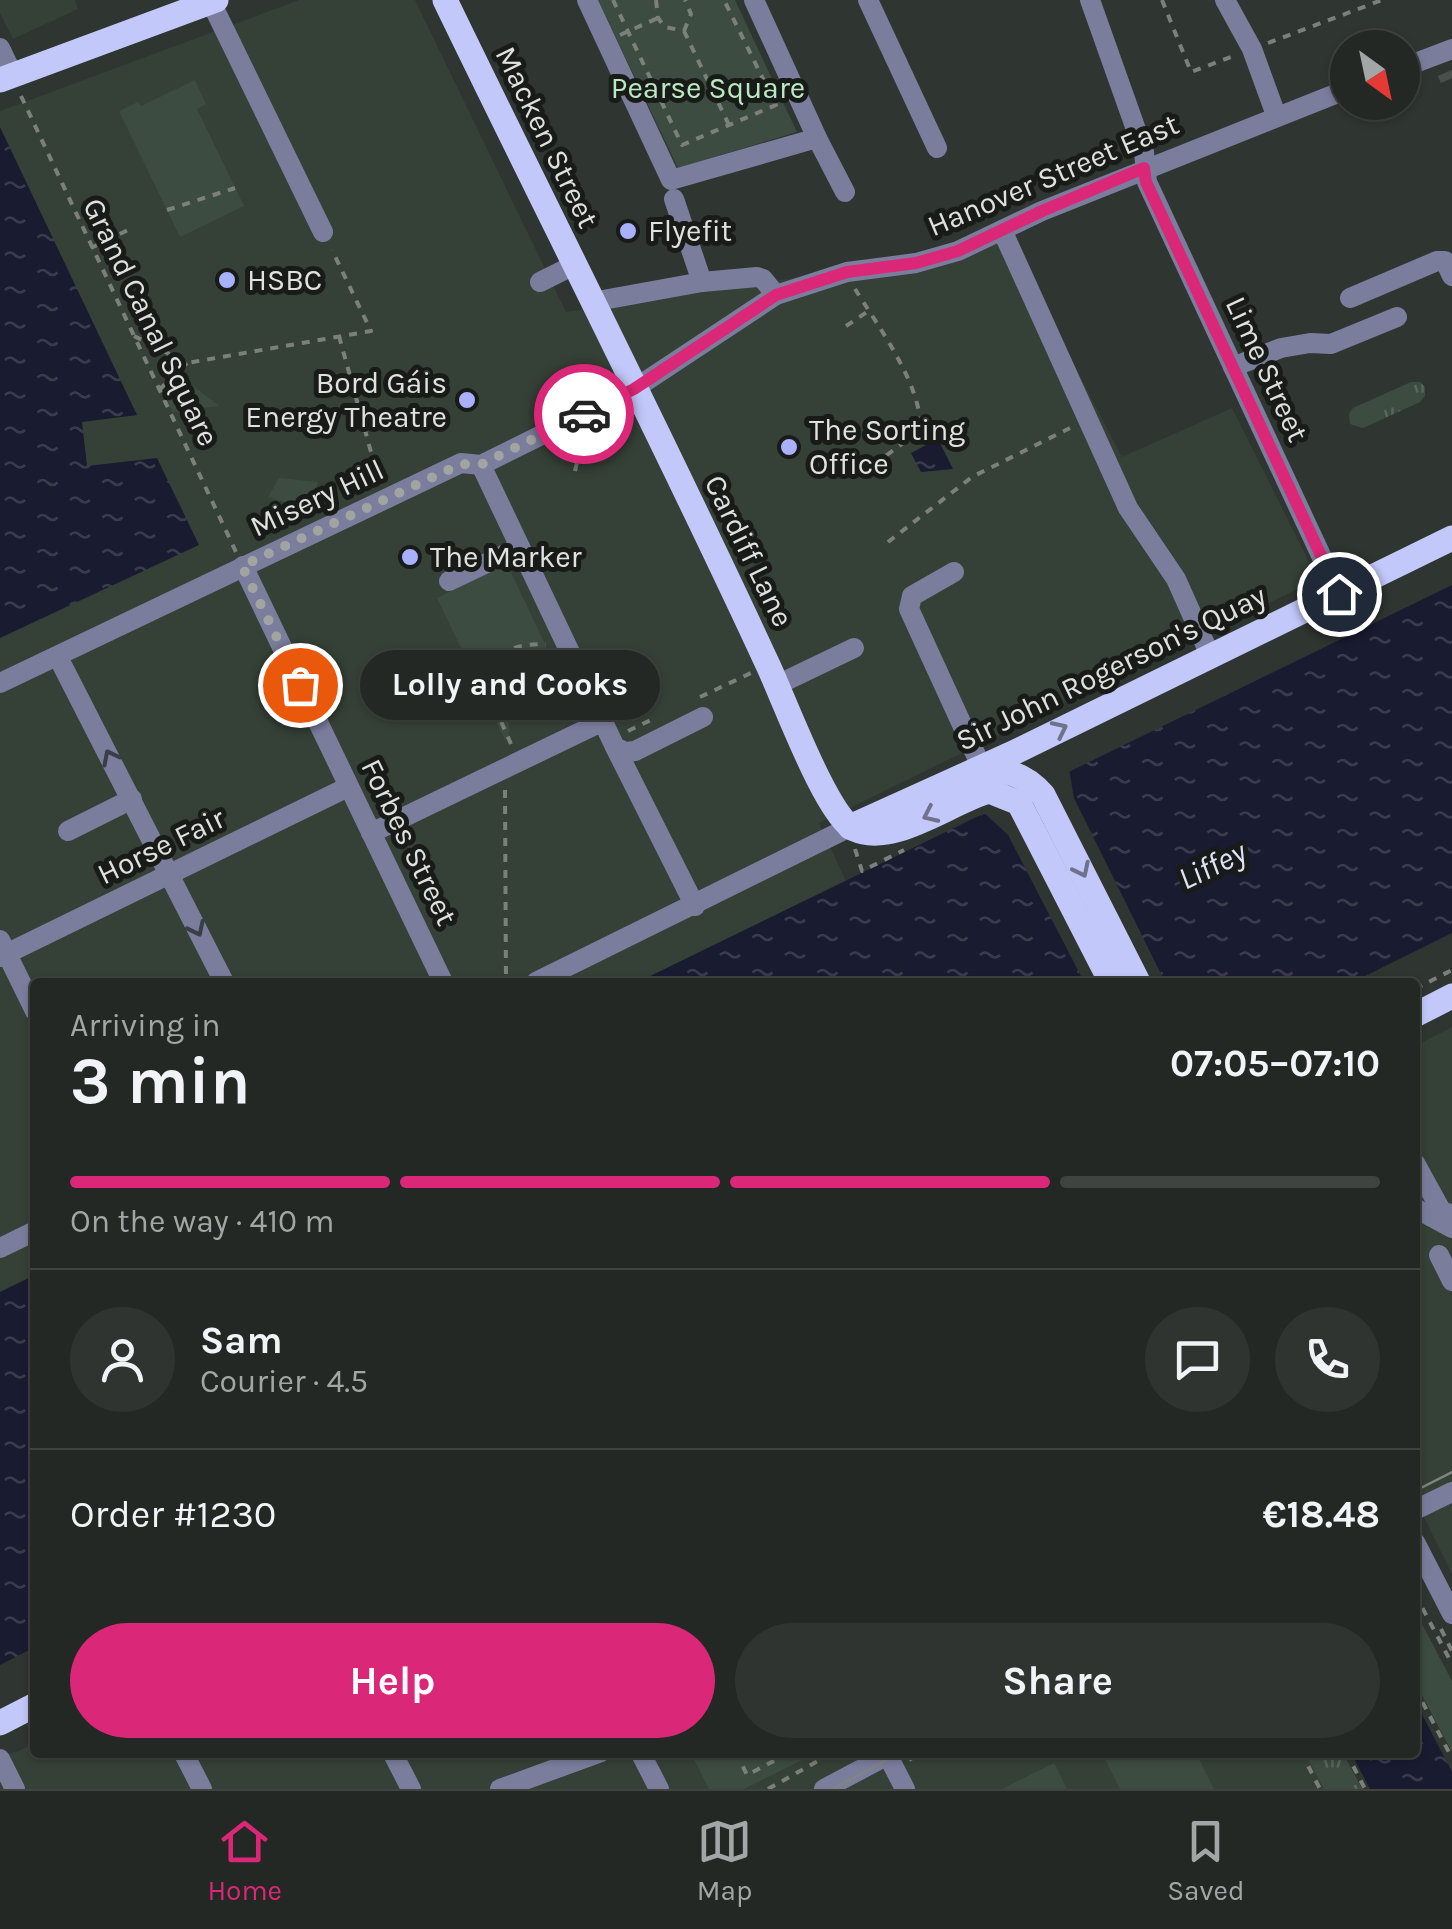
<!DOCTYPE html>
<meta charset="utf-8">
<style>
:root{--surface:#232824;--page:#2f3431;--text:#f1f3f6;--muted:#a3a6a6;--line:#404441;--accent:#db2777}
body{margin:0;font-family:Karla,sans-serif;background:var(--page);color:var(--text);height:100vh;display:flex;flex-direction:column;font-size:38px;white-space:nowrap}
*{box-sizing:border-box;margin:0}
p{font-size:32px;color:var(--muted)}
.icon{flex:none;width:55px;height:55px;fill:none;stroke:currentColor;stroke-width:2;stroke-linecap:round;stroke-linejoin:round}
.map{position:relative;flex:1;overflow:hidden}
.panel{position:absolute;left:30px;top:978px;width:1390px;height:780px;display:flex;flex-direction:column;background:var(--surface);border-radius:10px;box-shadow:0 2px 8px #0004,0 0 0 2px var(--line)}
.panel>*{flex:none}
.needle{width:65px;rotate:147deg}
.fabs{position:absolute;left:1330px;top:30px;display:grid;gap:20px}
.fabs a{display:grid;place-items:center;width:90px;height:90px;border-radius:50%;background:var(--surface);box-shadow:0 2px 8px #0004,0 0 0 2px var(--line);font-size:50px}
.pin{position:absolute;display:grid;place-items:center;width:85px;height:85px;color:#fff;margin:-42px;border:5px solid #fff;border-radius:50%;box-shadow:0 2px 10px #0007}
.courier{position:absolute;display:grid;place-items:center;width:100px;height:100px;margin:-50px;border:8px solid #db2777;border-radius:50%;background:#fff;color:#222;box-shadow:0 2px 12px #0007}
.bubble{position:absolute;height:70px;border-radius:35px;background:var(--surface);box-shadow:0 2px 8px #0004,0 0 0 2px var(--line);font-size:32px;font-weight:700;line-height:70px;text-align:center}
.summary em{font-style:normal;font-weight:700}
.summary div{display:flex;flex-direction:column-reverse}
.summary{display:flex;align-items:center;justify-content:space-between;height:170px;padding:0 40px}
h1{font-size:65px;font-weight:700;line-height:75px}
.bar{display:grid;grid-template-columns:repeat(4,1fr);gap:15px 10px;align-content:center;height:120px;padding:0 40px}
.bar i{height:12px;border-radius:8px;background:var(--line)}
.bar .on{background:var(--accent)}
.bar p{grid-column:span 4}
.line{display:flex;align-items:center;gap:25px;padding:0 40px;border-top:2px solid var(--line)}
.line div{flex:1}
.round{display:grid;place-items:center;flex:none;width:105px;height:105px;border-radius:52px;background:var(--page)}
.action{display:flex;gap:20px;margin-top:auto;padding:20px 40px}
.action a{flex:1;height:115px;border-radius:60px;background:var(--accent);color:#fff;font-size:40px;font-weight:700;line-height:115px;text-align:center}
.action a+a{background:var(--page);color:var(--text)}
.tabs{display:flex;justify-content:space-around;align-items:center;height:140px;border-top:2px solid var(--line);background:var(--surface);font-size:28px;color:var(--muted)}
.tabs a{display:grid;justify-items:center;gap:5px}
.tabs .on{color:var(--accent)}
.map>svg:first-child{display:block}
.built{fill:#354036}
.grass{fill:url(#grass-tufts)}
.green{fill:#3d4c40}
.water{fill:url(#water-ripples)}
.pier{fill:#2f3530}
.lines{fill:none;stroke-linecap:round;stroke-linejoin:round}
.minor-tunnel{stroke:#494f4a;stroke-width:20;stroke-dasharray:20 10;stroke-linecap:butt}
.path{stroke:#7b807b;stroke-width:4;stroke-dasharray:8 8;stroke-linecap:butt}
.minor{stroke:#7a7d9c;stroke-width:20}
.major{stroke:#c2c8fa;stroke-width:25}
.tram{stroke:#818581;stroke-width:2.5}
.oneway{stroke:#6e728a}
.oneway2{stroke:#3b3d47}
.done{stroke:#a1a5a2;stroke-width:10;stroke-dasharray:0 18}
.route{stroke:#db2777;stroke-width:12}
.poi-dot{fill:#a9b0fc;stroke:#191b19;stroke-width:4}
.labels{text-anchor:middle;stroke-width:10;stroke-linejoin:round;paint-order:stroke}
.park-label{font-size:30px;fill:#bae9c1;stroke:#191b19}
.street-label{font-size:30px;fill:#dfe2df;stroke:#191b19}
.poi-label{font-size:30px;fill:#dfe2df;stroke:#191b19;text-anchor:start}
.water-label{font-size:32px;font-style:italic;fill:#dfe2f8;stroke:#191b19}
</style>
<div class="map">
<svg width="1452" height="1789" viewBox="0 0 1452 1789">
<defs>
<pattern id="grass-tufts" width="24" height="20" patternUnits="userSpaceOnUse" patternTransform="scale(2.5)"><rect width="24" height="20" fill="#3d4c40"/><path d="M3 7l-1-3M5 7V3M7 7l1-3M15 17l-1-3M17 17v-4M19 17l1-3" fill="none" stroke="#59665b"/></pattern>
<pattern id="water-ripples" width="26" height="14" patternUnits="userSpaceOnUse" patternTransform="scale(2.5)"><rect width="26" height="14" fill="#191b31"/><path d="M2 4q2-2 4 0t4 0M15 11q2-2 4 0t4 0" fill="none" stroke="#3a3c4e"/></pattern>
</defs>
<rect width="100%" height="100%" fill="#2f3530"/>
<g class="built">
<polygon points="0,0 75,0 78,9 13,39 0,13"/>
<polygon points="299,0 415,0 566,312 962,253 1007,236 1122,457 1232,408 1315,574 1312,582 819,823 846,881 638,982 35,982 35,1275 0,1292 0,111"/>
<polygon points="1452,1027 1452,1574 1415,1499 1415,1046"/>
<polygon points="35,1743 35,1752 1315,1752 1333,1789 0,1789 0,1755 19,1751"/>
</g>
<g class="grass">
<polygon points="1411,382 1420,382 1425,387 1425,396 1420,402 1363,428 1350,424 1349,414 1353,408"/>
<polygon points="1305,1753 1343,1753 1362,1789 1324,1789"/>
</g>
<g class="green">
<polygon points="598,0 735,0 797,132 678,168"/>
<polygon points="195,80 206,104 197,109 244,206 180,237 119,111 138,102 141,106"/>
<polygon points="180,376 219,406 173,412 163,392"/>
<polygon points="279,478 318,482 309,510 268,497"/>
<polygon points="507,564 552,659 508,682 509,738 505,740 437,598"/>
<polygon points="1415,1611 1452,1681 1452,1752 1415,1682"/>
<polygon points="691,1753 816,1753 744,1789 709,1789"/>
<polygon points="1102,1753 1196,1753 1214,1789 1120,1789"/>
<polygon points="1054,1763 1067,1789 1002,1789"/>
</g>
<g class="water">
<polygon points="0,127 137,415 82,422 87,466 157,458 199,545 0,638"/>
<polygon points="938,439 953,469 921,472 911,453"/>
<polygon points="1452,585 1452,933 1353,982 638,982"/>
<polygon points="35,1275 35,1647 0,1665 0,1292"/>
<polygon points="1415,1701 1452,1772 1452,1789 1370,1789 1351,1753 1415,1752"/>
</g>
<polygon class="pier" points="1069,769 1074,798 1165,982 1084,982 1008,835 982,811"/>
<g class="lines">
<g class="minor-tunnel">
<polyline points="1447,72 1450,79"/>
<polyline points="1388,102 1389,103"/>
</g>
<g class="path">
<polyline points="613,0 682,145 776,105 724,0"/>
<polyline points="656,0 658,18 665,27 684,31"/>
<polyline points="1162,0 1191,72 1236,55"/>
<polyline points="684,31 729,125"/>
<polyline points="684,31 691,14 685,0"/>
<polyline points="620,35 658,18"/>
<polyline points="1268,43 1382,0"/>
<polyline points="21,96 236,552"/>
<polyline points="167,210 235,188"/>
<polyline points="91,248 132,228"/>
<path d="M855,289C878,326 924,388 920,431L884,457"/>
<polyline points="846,326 867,312"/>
<polyline points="134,336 187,363 371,331 332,250"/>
<polyline points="339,336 379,481"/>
<polyline points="159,390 187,363"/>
<polyline points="575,471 583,437"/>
<polyline points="888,542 972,477 1070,428"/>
<polyline points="700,697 751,673"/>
<polyline points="628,731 655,718"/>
<path d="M511,744L489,694L499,676L496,665C507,644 525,645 546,644"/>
<polyline points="505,790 506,982"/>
<polyline points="855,849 862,871 904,850"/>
<polyline points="1415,989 1452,970"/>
<polyline points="1415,1594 1452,1664"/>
<polyline points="1441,1629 1452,1651"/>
<polyline points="1415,1688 1452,1758"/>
<polyline points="736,1752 747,1775 791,1752"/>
<polyline points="1301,1752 1320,1789"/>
<polyline points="1346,1752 1365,1789"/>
<polyline points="909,1760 922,1752"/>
<polyline points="768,1789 834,1752"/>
</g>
<g class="minor">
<polyline points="587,0 671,180 817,138"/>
<polyline points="754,0 817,138 845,192"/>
<polyline points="868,0 937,148"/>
<polyline points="1090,0 1144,152 1147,182 1339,594"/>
<polyline points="1225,0 1252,49 1276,115"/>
<polyline points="211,2 323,232"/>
<polyline points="0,48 13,75"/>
<polyline points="1402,68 1452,49"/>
<polyline points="674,199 702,282"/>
<polyline points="1002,230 1128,508 1176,579 1210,655"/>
<polyline points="540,282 574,265"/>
<polyline points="1350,298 1437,261 1445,261 1452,276"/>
<polyline points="592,302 702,282 757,277 763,279 776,295"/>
<polyline points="1233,367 1281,348 1310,343 1331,344 1397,317"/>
<polyline points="481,465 615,747 625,752 635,751 703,717"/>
<polyline points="243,566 443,982"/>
<polyline points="954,572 912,596 909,609 981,766"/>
<polyline points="449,581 520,547"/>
<polyline points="58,657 224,982"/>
<polyline points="0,683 461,463 481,465 634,389 776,295 847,272 916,263 958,251 1042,211 1348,89"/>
<polyline points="777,685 854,648"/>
<polyline points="615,747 695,906"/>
<polyline points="68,831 132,799"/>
<polyline points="371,833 593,726 600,717"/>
<polyline points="0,940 35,1011"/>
<polyline points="0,957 348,787"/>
<polyline points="536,982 850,827"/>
<polyline points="1415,1163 1442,1212 1452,1214"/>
<polyline points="1415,1208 1452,1228"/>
<polyline points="0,1248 35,1231"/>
<polyline points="1439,1255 1452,1281"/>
<polyline points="1415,1510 1452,1492"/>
<polyline points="1415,1542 1452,1614"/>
<polyline points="183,1752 202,1789"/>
<polyline points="392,1752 411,1789"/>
<polyline points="640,1752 659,1789"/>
<polyline points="886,1752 905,1789"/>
<polyline points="0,1759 15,1789"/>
<polyline points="500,1789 601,1752"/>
<polyline points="824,1789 888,1755"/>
</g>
<g class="major">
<path d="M445,0C552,221 664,440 767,663C783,696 826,815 854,829C893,847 950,802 989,791L1019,803L1111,982"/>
<polyline points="0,80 216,0"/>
<path d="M977,771C1004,768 1025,774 1043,795L1138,982"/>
<polyline points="850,827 1011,754 1452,538"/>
<polyline points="1415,1015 1452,996"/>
<polyline points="0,1723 35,1705"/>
</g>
<g class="tram">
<polyline points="1415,1491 1452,1472"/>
<polyline points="833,1789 901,1752"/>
</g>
</g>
<defs><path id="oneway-chevron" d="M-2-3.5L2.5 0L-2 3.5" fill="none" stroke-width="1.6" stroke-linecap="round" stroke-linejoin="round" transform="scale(2.5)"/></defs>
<g class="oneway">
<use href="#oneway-chevron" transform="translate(1060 729) rotate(-26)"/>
<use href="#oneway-chevron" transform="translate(930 815) rotate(155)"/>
<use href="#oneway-chevron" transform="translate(1082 870) rotate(64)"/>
</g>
<g class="oneway2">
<use href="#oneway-chevron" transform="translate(110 757) rotate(-117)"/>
<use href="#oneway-chevron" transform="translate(197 929) rotate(64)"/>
</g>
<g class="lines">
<polyline class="done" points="300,685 242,566 461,464 480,465 584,414"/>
<polyline class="route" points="584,414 634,389 776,295 847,272 916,263 958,251 1042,211 1144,168 1146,182 1339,594"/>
</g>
<g class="poi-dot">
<circle cx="628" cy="231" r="10"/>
<circle cx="227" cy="280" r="10"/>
<circle cx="467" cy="400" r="10"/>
<circle cx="789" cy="447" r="10"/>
<circle cx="410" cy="557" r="10"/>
</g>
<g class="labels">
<g class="park-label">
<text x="708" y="98">Pearse Square</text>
</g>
<g class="street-label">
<text transform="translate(547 137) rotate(64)" y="10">Macken Street</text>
<text transform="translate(1053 175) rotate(-23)" y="10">Hanover Street East</text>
<text transform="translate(151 322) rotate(64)" y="10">Grand Canal Square</text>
<text transform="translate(1267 369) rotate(65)" y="10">Lime Street</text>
<text transform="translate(317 498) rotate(-25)" y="10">Misery Hill</text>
<text transform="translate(749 551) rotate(64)" y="10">Cardiff Lane</text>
<text transform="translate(1111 668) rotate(-26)" y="10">Sir John Rogerson's Quay</text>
<text transform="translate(409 842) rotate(64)" y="10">Forbes Street</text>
<text transform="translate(161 846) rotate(-26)" y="10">Horse Fair</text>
</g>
<g class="poi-label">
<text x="648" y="241">Flyefit</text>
<text x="247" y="290">HSBC</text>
<text x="447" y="393" text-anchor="end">Bord Gáis<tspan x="447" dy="34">Energy Theatre</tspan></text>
<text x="809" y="440">The Sorting<tspan x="809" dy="34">Office</tspan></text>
<text x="430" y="567">The Marker</text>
</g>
<g class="water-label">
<text transform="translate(1212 865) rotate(-26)" y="11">Liffey</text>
</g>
</g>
</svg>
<div class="fabs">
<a><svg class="needle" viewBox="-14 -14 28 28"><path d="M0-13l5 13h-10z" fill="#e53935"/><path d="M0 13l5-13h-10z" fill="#a3a6a6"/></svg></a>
</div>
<div class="pin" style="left:300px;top:685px;background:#ea580c"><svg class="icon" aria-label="bag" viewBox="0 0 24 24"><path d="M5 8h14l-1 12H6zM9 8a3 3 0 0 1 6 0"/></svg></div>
<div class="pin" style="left:1339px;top:594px;background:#1f2937"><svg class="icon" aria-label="home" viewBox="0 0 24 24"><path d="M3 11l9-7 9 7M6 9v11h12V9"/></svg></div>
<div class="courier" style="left:584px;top:414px"><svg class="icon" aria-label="car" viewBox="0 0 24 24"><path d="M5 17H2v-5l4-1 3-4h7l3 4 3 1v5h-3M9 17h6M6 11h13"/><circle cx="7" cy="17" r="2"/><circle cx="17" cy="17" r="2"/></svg></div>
<div class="bubble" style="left:360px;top:650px;width:300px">Lolly and Cooks</div>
<section class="panel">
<div class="summary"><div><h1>3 min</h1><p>Arriving in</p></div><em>07:05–07:10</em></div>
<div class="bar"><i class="on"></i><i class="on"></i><i class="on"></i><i></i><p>On the way · 410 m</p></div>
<div class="line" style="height:180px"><a class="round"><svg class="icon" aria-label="person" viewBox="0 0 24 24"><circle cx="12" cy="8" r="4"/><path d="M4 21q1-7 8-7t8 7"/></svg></a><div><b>Sam</b><p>Courier · 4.5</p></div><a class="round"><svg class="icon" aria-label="chat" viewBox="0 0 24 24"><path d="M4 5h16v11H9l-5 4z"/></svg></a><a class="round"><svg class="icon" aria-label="phone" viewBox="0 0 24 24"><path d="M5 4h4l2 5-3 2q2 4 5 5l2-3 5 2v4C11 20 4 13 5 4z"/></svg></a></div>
<div class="line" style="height:130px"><div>Order #1230</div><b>€18.48</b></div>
<div class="action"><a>Help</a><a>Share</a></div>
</section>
</div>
<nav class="tabs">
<a class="on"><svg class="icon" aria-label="home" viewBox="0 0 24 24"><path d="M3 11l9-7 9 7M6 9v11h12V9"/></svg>Home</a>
<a><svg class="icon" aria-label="map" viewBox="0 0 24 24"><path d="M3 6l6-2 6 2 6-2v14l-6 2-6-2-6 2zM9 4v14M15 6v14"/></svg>Map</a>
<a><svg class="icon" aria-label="saved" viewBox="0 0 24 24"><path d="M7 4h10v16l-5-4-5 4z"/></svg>Saved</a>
</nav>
